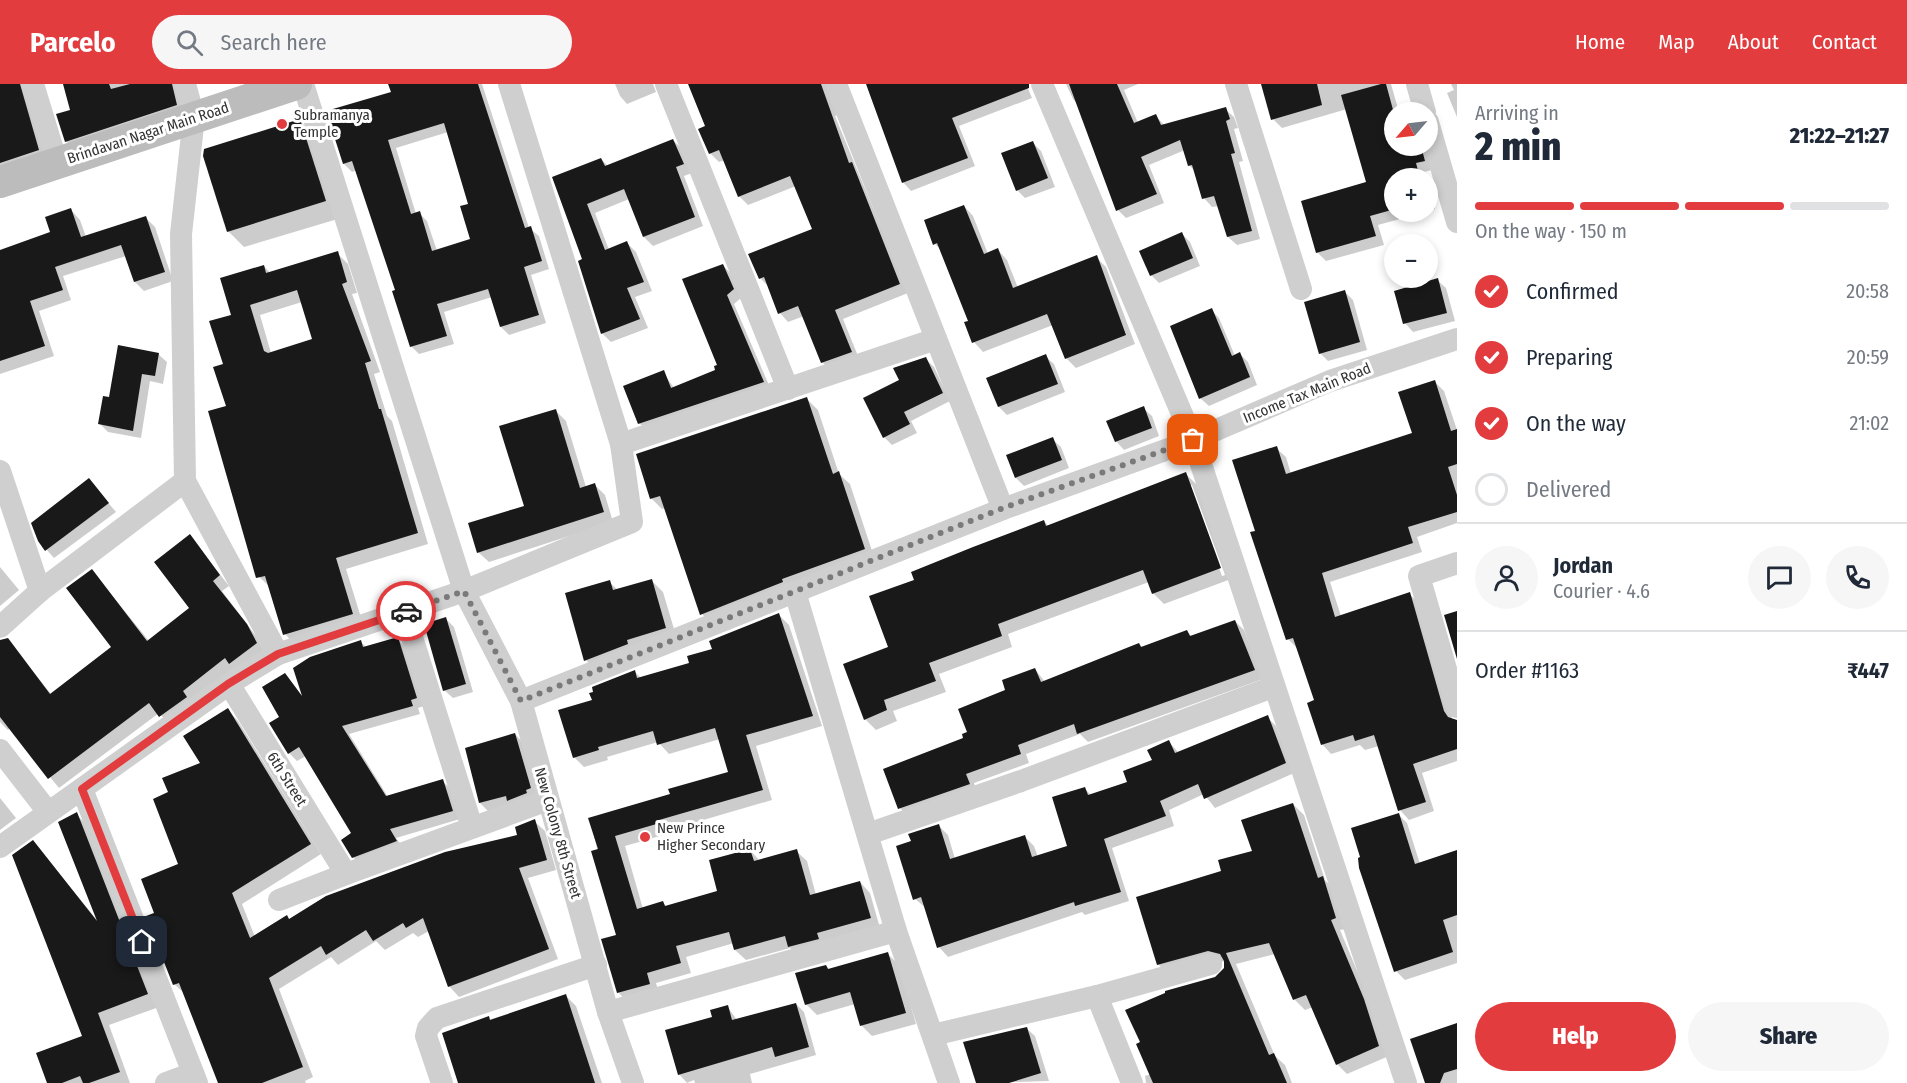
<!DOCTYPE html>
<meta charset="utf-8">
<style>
:root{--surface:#fff;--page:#f6f6f7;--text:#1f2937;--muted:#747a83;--line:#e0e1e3;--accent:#e23c3f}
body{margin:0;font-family:"Fira Sans Condensed",sans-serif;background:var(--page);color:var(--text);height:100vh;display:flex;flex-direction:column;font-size:22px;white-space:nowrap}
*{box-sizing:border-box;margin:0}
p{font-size:20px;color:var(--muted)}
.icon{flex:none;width:33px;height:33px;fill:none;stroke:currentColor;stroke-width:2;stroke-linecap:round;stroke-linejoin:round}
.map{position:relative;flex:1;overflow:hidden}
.side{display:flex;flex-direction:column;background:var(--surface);width:450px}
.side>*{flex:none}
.needle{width:39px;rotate:242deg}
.buttons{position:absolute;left:1384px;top:18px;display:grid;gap:12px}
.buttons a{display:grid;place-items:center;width:54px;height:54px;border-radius:50%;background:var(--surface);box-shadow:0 3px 9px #0003;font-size:30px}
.pin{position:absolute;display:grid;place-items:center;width:51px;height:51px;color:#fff;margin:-26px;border-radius:12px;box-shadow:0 3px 9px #0006}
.courier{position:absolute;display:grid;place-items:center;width:60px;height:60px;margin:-30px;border:4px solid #e23c3f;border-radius:50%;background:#fff;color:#222;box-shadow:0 2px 8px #0007}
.head em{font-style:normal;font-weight:800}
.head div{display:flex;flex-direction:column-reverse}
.head{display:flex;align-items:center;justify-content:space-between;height:102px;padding:0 18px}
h1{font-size:39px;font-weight:800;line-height:45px}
.bar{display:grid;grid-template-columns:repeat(4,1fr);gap:9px 6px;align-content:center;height:72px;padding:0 18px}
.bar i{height:8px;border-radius:4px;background:var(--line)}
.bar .active{background:var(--accent)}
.bar p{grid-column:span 4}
.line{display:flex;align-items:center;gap:15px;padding:0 18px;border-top:2px solid var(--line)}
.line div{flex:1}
.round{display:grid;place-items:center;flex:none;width:63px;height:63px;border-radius:32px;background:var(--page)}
ol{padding:0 18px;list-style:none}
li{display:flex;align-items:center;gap:18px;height:66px}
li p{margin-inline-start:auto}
li .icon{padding:6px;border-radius:50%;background:var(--accent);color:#fff;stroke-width:4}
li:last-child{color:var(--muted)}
li i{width:33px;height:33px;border:3px solid var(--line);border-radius:50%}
.cta{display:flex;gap:12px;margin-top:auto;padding:12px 18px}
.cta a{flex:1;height:69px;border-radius:36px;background:var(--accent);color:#fff;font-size:24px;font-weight:800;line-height:69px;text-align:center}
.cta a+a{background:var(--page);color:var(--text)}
header{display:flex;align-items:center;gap:36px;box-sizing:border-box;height:84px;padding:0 30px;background:var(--accent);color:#fff}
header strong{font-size:28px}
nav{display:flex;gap:33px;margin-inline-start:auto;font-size:21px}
.search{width:420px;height:54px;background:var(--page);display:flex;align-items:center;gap:15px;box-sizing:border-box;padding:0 21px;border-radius:33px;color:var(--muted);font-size:22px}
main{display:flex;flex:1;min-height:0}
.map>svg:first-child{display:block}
.shadow{fill:#0003;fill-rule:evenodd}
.building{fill:#191919;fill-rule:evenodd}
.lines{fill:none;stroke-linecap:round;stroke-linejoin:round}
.street{stroke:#cfcfcf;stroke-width:22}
.secondary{stroke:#bcbcbc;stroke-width:32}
.done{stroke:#7a7a7a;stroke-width:6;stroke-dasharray:0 10.8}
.route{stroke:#e23c3f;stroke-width:8}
.poi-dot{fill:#e23c3f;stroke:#fff;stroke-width:2}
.labels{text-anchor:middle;stroke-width:6;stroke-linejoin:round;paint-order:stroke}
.poi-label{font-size:15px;fill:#323232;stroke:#fff;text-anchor:start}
.street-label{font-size:15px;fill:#323232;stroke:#fff}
</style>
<header>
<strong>Parcelo</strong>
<div class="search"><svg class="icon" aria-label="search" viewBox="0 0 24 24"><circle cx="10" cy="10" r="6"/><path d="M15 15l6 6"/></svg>Search here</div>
<nav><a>Home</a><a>Map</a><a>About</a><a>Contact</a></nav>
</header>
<main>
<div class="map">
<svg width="1457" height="999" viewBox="0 0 1457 999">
<rect width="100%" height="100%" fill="#fff"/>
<g class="shadow">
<polygon points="0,0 24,0 46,74 0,91"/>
<polygon points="64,0 182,0 184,29 74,65 66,57 72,27"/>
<path d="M390,0H482L529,144L539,152L549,185L531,191L546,239L509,251L501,243L492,213L444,228L454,260L419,270L411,262L397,207L357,86L352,88L344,80L393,9ZM448,48L470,121L472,156L437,167L427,137L419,129L416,130L396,64Z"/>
<polygon points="615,0 653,0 656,8 627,20 620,12"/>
<polygon points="695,0 826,0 838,31 835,32 908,209 843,235 860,277 831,287 822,278 804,232 788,238 780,229 770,204 760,194 814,146 796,102 748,121 739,112 725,76 719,78 710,69 707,43"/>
<polygon points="868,0 1026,0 1032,14 959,42 975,82 911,107 903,98"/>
<polygon points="1066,0 1138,0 1124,6 1138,39 1156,32 1164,41 1225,25 1234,33 1238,44 1234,45 1243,77 1239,78 1260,155 1237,161 1228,153 1219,122 1212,123 1204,114 1196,88 1189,81 1185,66 1149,81 1164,119 1126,134 1118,126 1080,22 1073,15"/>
<polygon points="1263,0 1391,0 1399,28 1395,28 1395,62 1425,62 1432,86 1424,88 1426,94 1395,94 1395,128 1425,128 1378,141 1384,161 1326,177 1317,168 1368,99 1347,25 1282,44 1273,35"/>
<polygon points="1451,0 1457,0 1457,33 1447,9 1454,6"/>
<polygon points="300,37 316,53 341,134 244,163 228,147"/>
<polygon points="673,56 682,65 692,89 684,92 703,142 653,162 644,153 629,115 595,129 609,166 627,159 636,168 652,207 635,213 648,244 611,258 602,249 584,176 554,94 601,75 608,82"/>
<polygon points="1033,59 1041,67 1055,103 1025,114 1017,106"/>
<polygon points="1428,101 1435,125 1428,127"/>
<polygon points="964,122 973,132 988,170 998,166 1007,176 1018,204 1096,173 1106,183 1135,260 1076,284 1066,274 1053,241 983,268 974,258 970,238 942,167 935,160"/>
<polygon points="71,126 80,136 86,153 145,133 155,143 173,197 144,207 135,198 126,172 63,192 71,216 39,227 54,272 0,290 0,167 52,149"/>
<polygon points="1182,150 1190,158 1200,182 1159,199 1151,191"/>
<path d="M337,169L348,180L357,209L352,210L380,288L374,290L387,332L392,337L428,460L346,485L363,540L295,561L285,550L269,502L257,491L227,323L225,281L233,232L264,182L270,189ZM302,218L314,256L271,269L260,231Z"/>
<polygon points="723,181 731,190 741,214 734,220 771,306 648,347 639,339 663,288 674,304 717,287"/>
<polygon points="1437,196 1446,204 1455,237 1413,248 1405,239"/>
<polygon points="1345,208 1353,216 1367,266 1328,277 1320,269"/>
<polygon points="1211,226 1219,234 1235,272 1240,270 1248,278 1257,301 1209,322 1200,314"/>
<polygon points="158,270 167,278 163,300 150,297 141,354 108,348 100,340 110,315"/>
<polygon points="1045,272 1054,280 1065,308 1007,331 999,323 988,294"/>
<polygon points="925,274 934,283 950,317 911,337 917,349 892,361 884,353 901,297"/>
<polygon points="1435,298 1444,307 1457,346 1457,439 1417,453 1422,468 1330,498 1341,532 1409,510 1419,519 1453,638 1457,642 1457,677 1422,689 1434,727 1409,736 1400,726 1379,662 1365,666 1360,661 1331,670 1322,660 1316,617 1297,564 1288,555 1257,448 1276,364 1286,373 1291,390 1413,350"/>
<polygon points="807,315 818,326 839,390 850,400 875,476 713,541 702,530 666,424 662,425 651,414"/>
<polygon points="1143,324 1152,332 1159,352 1124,366 1116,357"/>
<polygon points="556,327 566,337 586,403 595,401 605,411 613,438 489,478 478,468 526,423"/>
<polygon points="1052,355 1061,363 1069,384 1024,402 1016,394 1008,372"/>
<path d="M1186,390L1197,401L1231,495L1164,520L1153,509L1149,498L1008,550L1012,563L939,590L946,608L893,627L897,637L876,646L865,635L916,496L1044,437L1049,443ZM1189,401H1192L1225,491L1222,492Z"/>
<polygon points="89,396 116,428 54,474 39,457"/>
<polygon points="190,452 229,502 222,507 256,552 266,570 171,642 159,629 59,704 10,644 8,646 0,638 0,565 9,558 51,610 113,563 92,487 149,557 191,524"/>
<polygon points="0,483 19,506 0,522"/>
<polygon points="652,497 663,508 677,555 597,588 586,576 567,510 609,498 618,506"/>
<polygon points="779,531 789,541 822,642 756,662 772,716 669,746 670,749 625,762 643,825 663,819 667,823 719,808 750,766 760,777 796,767 807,777 816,811 860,798 870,809 880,844 800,873 790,864 746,876 735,866 734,859 686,873 691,889 656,899 659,910 628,919 618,908 618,852 590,735 672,711 730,689 720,655 669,670 658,658 607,673 608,676 584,683 574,673 593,617 635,588 641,594 691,580"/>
<polygon points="446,535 454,543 473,608 453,614 444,606"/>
<polygon points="1235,537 1244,546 1263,595 1088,658 1080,650 1026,670 1029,679 974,699 978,710 909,733 900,724 1007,607 1035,585 1045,598 1139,560 1143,564 1187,547 1192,553"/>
<polygon points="397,555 405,563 424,622 418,624 420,630 349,650 388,713 442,697 451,705 460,735 396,754 404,765 361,781 353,773 353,750 306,672 297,677 289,669 282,634 292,599 304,615 361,558 367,564"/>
<polygon points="228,626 238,637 321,770 242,820 255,853 289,836 519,752 534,737 545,747 556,786 528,794 558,875 459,913 449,902 429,847 418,853 413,849 385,866 376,857 338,881 331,873 279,905 313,993 305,997 306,999 229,999 185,910 174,900 156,830 180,781 170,709 202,679"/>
<polygon points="1267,633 1276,642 1294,689 1215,724 1204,710 1169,726 1174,742 1112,764 1129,817 1085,831 1082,828 948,873 939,863 926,824 915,815 913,758 938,741 948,751 955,775 1025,753 1034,762 1038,773 1069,763 1085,705 1092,712 1129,699 1154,677 1169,658 1179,669"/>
<polygon points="515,650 527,663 543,717 492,731 480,719"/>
<polygon points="0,714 16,734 0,746"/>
<polygon points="1293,720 1304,731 1325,796 1334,805 1346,845 1340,846 1374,927 1389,972 1347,990 1337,980 1313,923 1305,926 1295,916 1275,870 1236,880 1275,972 1285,981 1292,999 1146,999 1145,992 1151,990 1216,894 1225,884 1225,877 1169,891 1158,880 1223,788 1254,768"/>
<polygon points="76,730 89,743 159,923 109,941 130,999 49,999 84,952 33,758 97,836"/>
<polygon points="1398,730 1407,739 1420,780 1457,768 1457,879 1405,896 1396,887"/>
<polygon points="888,870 899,881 916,940 872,952 861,941 855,920 817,931 806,920 826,882 830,886"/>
<polygon points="566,912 576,922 602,999 460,999 443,950"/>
<polygon points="796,920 804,928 816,971 750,990 752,999 695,999 694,996 687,999 679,990 714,934 727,922 737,936"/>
<polygon points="1457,939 1457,996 1454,999 1428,999"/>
<polygon points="1026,944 1035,952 1049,997 978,999"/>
</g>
<g class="building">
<polygon points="0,0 20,0 39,66 0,79"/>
<polygon points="63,0 109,0 111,5 130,0 172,0 177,21 65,58 56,30 70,26"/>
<path d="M388,0H478L525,144L531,142L542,177L524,183L539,231L500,243L488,205L437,220L447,252L410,263L392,207L395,206L352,77L343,80L326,27L391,8ZM444,39L468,120L460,122L470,155L432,167L420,127L411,130L388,56Z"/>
<polygon points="688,0 821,0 849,79 852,78 900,200 835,226 852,268 821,279 798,222 778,230 764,193 759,195 748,170 812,145 790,92 738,113 719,66 709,70 698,45 705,42"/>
<polygon points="866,0 1029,0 1029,4 952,34 968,74 902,99"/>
<polygon points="1069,0 1117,0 1134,39 1156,30 1161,41 1226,23 1230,35 1226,37 1235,69 1231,70 1252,147 1227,153 1214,112 1202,115 1192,81 1188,82 1180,56 1141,73 1157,110 1116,127"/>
<polygon points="1261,0 1317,0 1322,21 1271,36"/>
<polygon points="1381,0 1386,0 1395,33 1395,62 1421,62 1425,77 1416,79 1420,94 1395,94 1395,125 1370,132 1376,152 1316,169 1301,117 1366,98 1341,11"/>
<polygon points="300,35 326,117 227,148 203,72 204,65"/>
<polygon points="673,55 684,80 676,83 695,133 643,153 624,105 587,120 605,166 627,157 644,198 627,204 640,235 601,250 578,177 582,175 552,93 601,74 605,82"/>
<polygon points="1033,57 1048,94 1016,107 1001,69"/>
<polygon points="964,121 984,170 998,164 1013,204 1097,171 1126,251 1065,275 1047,230 972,259 964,238 968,237 937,159 933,161 924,136"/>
<polygon points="71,124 81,153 146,132 165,188 134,198 121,161 55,183 63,206 30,217 45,262 0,277 0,166 50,148 45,133"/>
<polygon points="1182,148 1193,174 1150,192 1139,167"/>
<path d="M338,167L347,198L342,200L371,277L365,279L379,325H381L418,449L336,474L353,530L283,551L265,492L256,494L208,327L226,322L213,283L223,280L209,237L231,231L220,194L264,181L266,189ZM297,206L312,255L268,269L264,267L250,221Z"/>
<polygon points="723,180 734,205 727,211 764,298 638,340 623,302 664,286 671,304 715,286 714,282 717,281 682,195"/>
<polygon points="1438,194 1447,229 1403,240 1394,207"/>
<polygon points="1345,206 1360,258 1319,270 1304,218"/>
<polygon points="1212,224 1232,272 1240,268 1250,293 1199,315 1170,242"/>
<polygon points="118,261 159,269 155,292 142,290 133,347 98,340 103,312 109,313"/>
<polygon points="1046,270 1058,300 998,323 986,294"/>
<polygon points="926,273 943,309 904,328 910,340 883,354 863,314 899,296 893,284"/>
<polygon points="1435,296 1451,347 1457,345 1457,380 1448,383 1457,411 1457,428 1408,443 1413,459 1322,489 1335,533 1410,508 1444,627 1448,633 1457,636 1457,665 1413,680 1426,718 1398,727 1374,651 1355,657 1353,651 1321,661 1307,619 1314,616 1293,554 1286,556 1250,448 1255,447 1232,376 1277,362 1286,390 1412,349 1398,308"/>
<polygon points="807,313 833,390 839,387 865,465 782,495 783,498 700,531 660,412 650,415 636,370"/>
<polygon points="1144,322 1152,344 1115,358 1106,337"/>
<polygon points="556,325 580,404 595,399 604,428 477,469 468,439 524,422 499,342"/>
<polygon points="1053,353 1062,376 1015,394 1006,371"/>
<polygon points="1186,388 1221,484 1152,510 1143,486 998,540 1002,552 929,579 936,597 884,616 887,626 864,636 843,580 888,563 869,512 914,496 911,488 973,463 1044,436 1046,442"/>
<polygon points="89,394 109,419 45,467 38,457 31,439"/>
<polygon points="190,450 220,491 213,497 247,540 257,559 229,580 225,574 183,607 187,613 159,633 149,619 48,695 0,633 0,556 8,554 50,610 111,563 66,504 92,485 147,557 189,524 154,478"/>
<polygon points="652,495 666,544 627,556 628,560 584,577 565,509 610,496 613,506"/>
<polygon points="1457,527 1457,575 1444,531"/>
<polygon points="779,529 813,632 746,651 763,706 659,736 660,739 615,752 637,825 663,817 665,822 717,807 709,776 750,765 754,777 797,765 810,811 860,797 871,834 817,849 819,855 788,863 785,852 734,866 729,848 676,862 681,879 647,889 650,900 617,909 601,855 616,851 591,767 598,765 588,734 670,710 668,705 728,688 715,644 657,661 653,647 598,663 599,666 573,674 558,626 592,616 589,609 593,608 592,603 635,586 637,594 689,579 687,572 712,565 709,557"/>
<polygon points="446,533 466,600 443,607 424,540"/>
<polygon points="1235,536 1255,586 1077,650 1074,640 1018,661 1021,670 966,690 970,700 898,725 883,685 963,654 962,650 967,648 958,625 1005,606 1002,596 1035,584 1041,598 1139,559 1141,563 1187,546 1190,552"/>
<polygon points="398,553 417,614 411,616 413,622 342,642 386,712 443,695 453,727 390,745 397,757 352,774 341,756 351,749 299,663 288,670 269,639 279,633 262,603 285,589 302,612 293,584 310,573 361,556 363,563"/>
<polygon points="228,624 311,760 232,809 250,854 287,831 289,835 326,812 445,768 517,751 515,743 535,735 547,776 519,784 549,865 448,903 423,834 406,844 403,839 373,857 366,846 326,871 321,862 269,894 303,983 262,999 218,999 179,899 173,901 146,832 154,829 141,795 178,780 153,715 168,708 162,694 200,679 183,652"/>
<polygon points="1268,631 1286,679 1204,715 1198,700 1160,717 1166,732 1104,755 1121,808 1075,822 1074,818 937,864 921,813 913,816 896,762 911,757 908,750 939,740 950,775 1025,751 1032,773 1067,762 1052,713 1085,703 1088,711 1127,698 1123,687 1152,676 1147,666 1169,656 1175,669"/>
<polygon points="515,649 531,704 526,706 527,709 507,717 506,712 479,719 465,664"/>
<polygon points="1293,719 1318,794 1323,792 1336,834 1331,836 1364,915 1379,962 1336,981 1306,911 1293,916 1269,859 1226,869 1269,971 1274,969 1287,999 1153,999 1136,960 1140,958 1125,926 1165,909 1165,907 1215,893 1224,884 1224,877 1220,870 1208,867 1157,881 1136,813 1221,787 1218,776 1252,767 1241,736"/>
<polygon points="77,728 148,910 98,929 120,988 89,999 83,999 80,992 62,999 47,999 36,969 82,952 12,771 33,756 97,837 58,738"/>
<polygon points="1399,729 1415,780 1457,766 1457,831 1443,836 1453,868 1394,888 1359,784 1358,774 1360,773 1351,744"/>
<polygon points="888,868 906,929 860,942 850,908 805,921 795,889 826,881 828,885"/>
<polygon points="566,910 595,999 458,999 442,949 489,932 490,936"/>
<polygon points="796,919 809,963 775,973 772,963 678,991 665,946 712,933 710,926 728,921 732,936"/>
<polygon points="1457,939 1457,985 1444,989 1440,999 1425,999 1410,955"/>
<polygon points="1027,943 1041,989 1009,999 976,999 963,958"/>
</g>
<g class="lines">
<g class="street">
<polyline points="33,0 57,79"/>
<polyline points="303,0 464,507 521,617 608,928 633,999"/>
<polyline points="666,0 788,305"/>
<polyline points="836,0 1003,425"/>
<polyline points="1042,0 1193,356 1406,999"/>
<polyline points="1236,0 1301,205"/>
<polyline points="1417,0 1425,28"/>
<polyline points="1428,38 1457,138"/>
<polyline points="621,360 936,255"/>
<polyline points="0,387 40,507"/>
<polyline points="185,397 278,570"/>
<polyline points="1457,479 1419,492 1457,623"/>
<polyline points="795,508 896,847 949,999"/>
<polyline points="404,528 472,743"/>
<polyline points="0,543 40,507 185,397 181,150 194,33 185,0"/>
<polyline points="229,600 346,790 548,716"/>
<polyline points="521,617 1003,425 1193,356 1330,297 1457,255"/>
<polyline points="0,666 48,728"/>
<polyline points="82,705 197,999"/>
<polyline points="868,750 1021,697 1273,603"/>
<polyline points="0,763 229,600 278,570 464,507 632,438 621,360 509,0"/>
<polyline points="279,816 346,790"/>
<polyline points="1097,912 1132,999"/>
<polyline points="608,928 896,847"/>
<polyline points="933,951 1097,912 1211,880"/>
<polyline points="166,999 193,989"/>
<polyline points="442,999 426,952 428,944 437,934 596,881"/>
<polyline points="1453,999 1457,998"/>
</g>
<polyline class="secondary" points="0,98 296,0"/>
</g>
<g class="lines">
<polyline class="done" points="406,527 464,507 521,617 1003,424 1193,356"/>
<polyline class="route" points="142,858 82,705 228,600 278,570 406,527"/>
</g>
<g class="poi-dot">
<circle cx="282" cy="40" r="6"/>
<circle cx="645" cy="753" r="6"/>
</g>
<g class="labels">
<g class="poi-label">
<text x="294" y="36">Subramanya<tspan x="294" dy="17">Temple</tspan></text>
<text x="657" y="749">New Prince<tspan x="657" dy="17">Higher Secondary</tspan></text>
</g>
<g class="street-label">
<text transform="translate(148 49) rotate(-18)" y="5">Brindavan Nagar Main Road</text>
<text transform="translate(1307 309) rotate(-22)" y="5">Income Tax Main Road</text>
<text transform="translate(287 695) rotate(58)" y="5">6th Street</text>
<text transform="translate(558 749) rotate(74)" y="5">New Colony 8th Street</text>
</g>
</g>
</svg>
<div class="buttons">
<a><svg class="needle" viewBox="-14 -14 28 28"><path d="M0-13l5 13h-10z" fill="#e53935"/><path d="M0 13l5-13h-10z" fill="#747a83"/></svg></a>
<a>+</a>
<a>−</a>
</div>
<div class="pin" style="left:1193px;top:356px;background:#ea580c"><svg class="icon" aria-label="bag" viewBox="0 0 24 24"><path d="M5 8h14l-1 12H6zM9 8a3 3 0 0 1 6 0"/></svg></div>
<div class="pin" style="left:142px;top:858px;background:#1f2937"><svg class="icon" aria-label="home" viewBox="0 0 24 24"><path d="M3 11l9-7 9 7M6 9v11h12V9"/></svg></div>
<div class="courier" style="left:406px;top:527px"><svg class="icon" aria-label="car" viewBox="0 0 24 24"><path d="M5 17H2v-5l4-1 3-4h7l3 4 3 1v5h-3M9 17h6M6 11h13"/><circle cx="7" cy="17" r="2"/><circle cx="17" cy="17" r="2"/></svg></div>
</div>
<section class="side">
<div class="head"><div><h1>2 min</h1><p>Arriving in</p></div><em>21:22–21:27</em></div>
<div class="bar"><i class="active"></i><i class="active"></i><i class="active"></i><i></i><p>On the way · 150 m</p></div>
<ol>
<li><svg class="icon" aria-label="check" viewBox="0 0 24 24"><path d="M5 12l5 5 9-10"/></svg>Confirmed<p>20:58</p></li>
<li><svg class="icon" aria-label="check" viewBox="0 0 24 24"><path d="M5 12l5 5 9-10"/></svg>Preparing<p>20:59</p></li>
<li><svg class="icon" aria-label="check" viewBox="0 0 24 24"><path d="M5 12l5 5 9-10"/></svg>On the way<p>21:02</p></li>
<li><i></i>Delivered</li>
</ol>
<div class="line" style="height:108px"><a class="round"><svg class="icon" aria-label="person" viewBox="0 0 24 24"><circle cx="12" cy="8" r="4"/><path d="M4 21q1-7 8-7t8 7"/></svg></a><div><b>Jordan</b><p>Courier · 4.6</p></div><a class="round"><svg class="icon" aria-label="chat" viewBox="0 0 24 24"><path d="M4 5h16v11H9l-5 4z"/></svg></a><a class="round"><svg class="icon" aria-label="phone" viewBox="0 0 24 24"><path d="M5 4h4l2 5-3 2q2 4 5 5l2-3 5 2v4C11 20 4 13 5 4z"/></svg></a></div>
<div class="line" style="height:78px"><div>Order #1163</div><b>₹447</b></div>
<div class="cta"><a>Help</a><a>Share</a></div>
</section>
</main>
